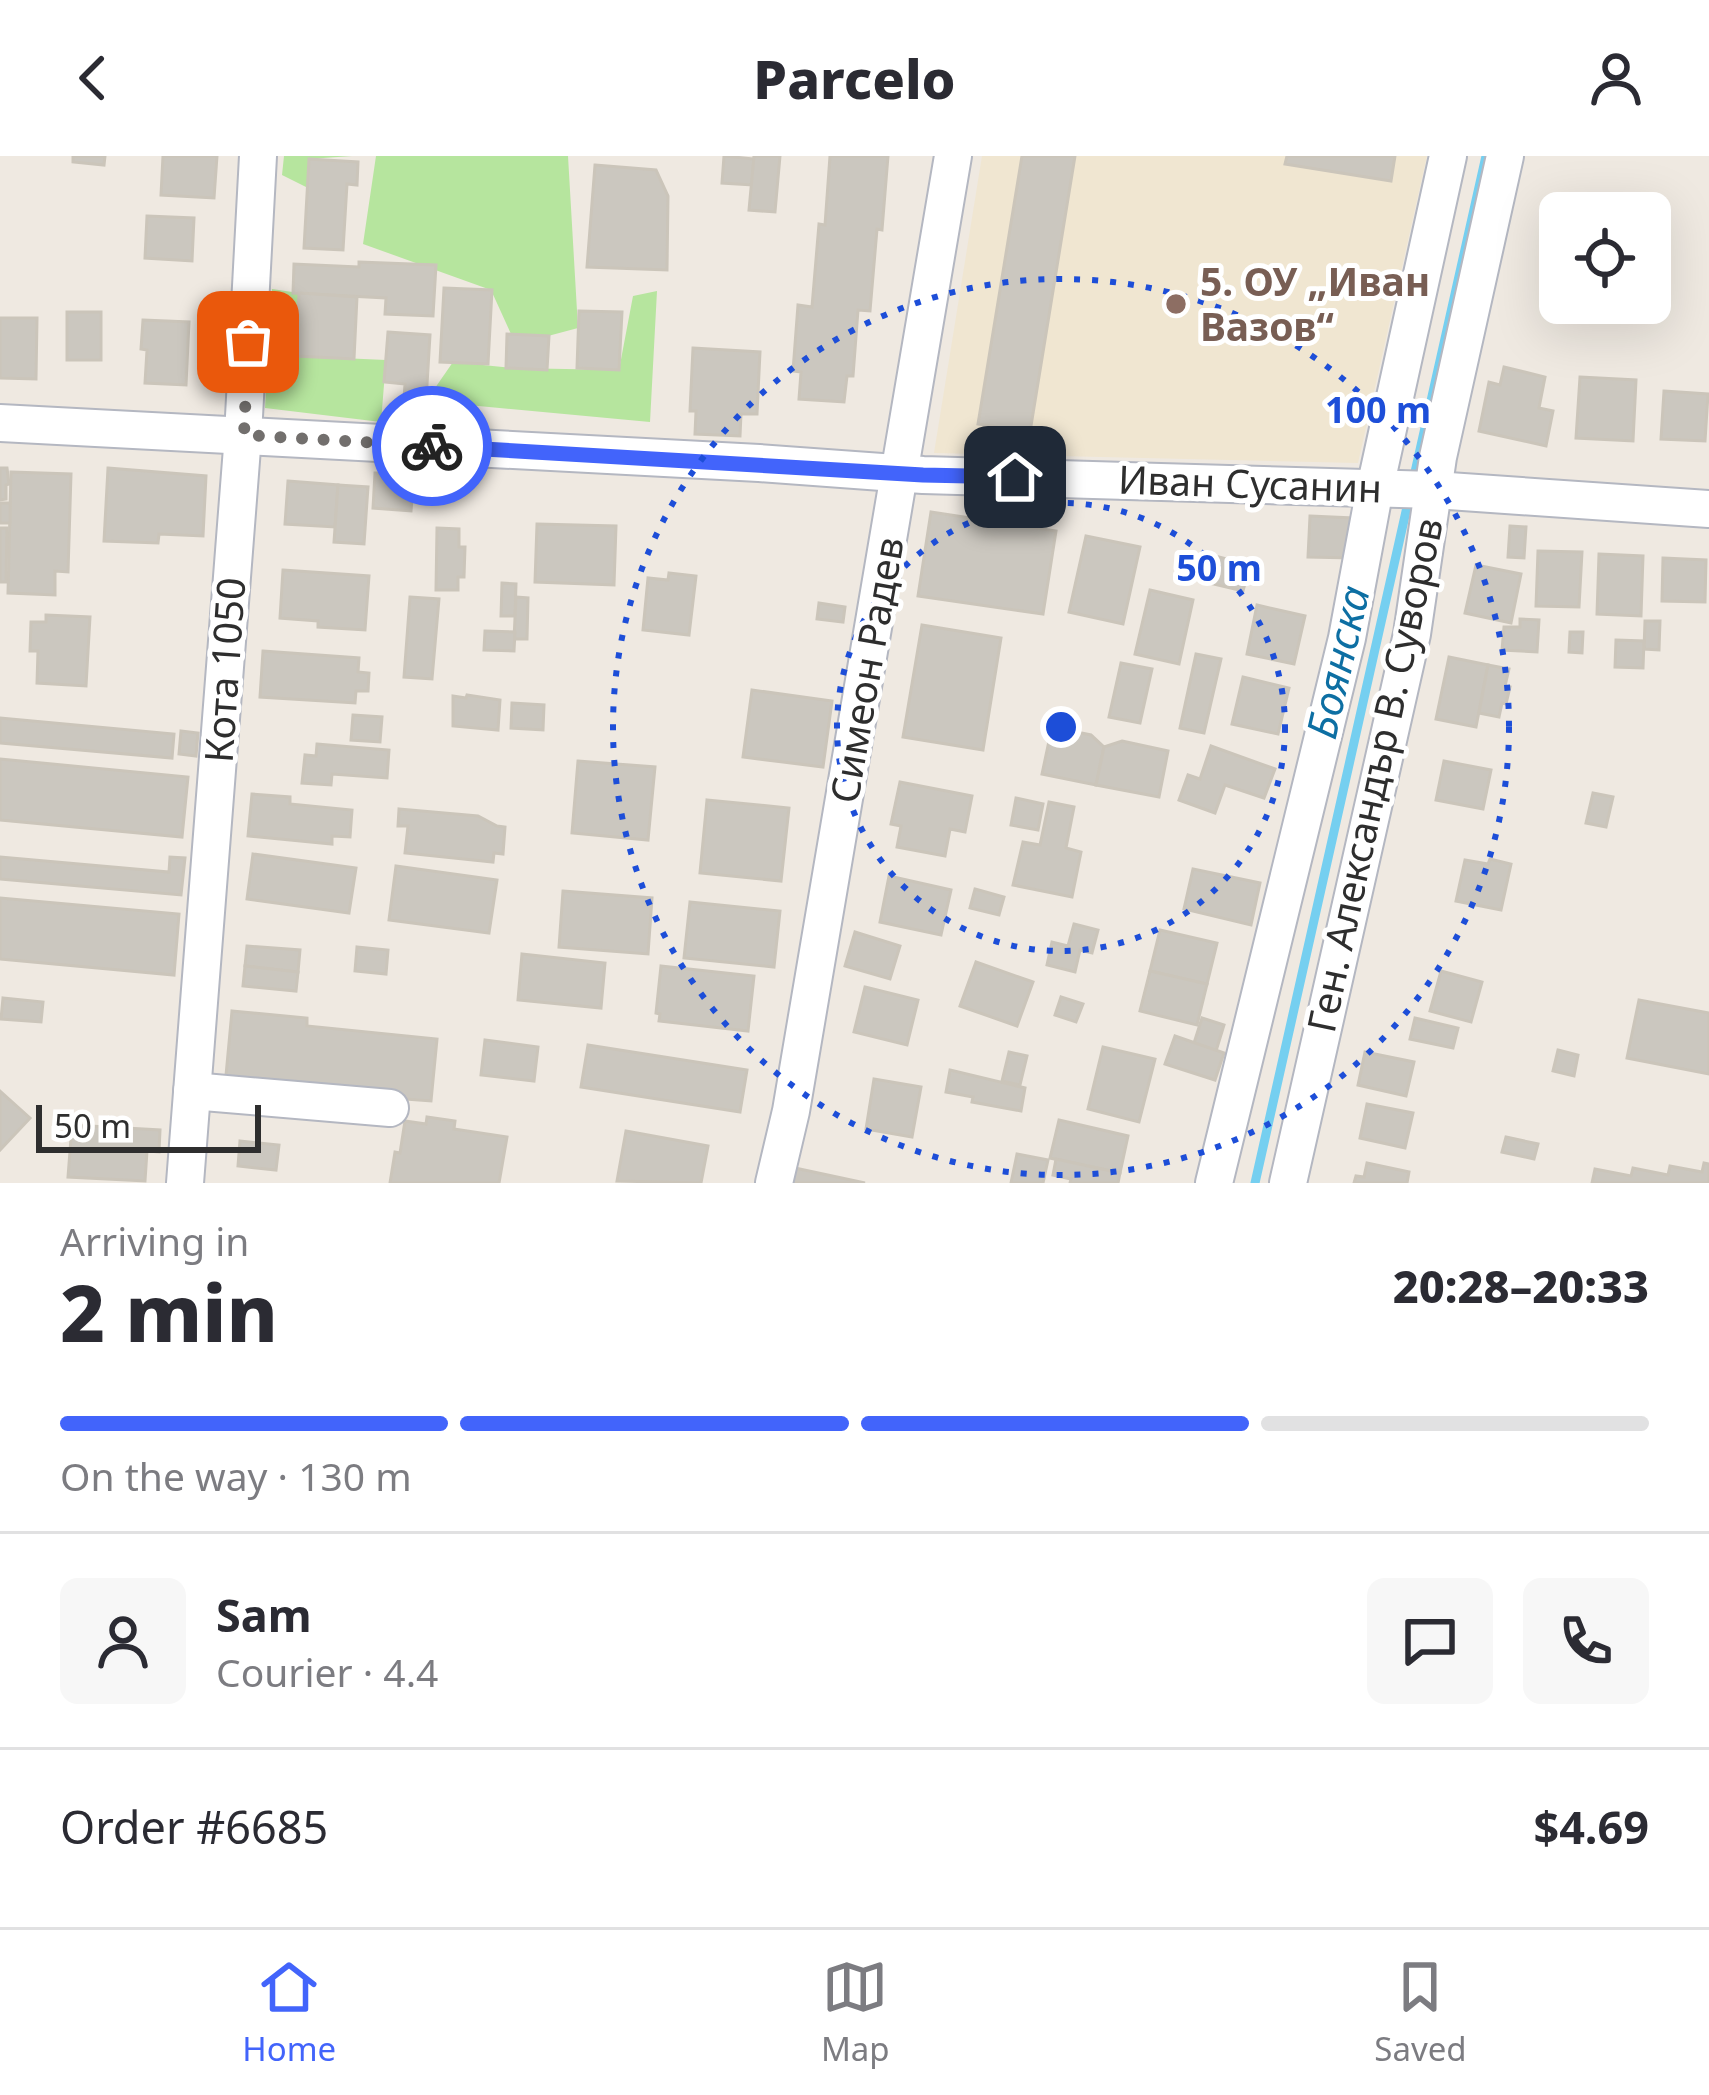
<!DOCTYPE html>
<meta charset="utf-8">
<style>
:root{--surface:#fff;--page:#f7f7f7;--text:#2b2b33;--muted:#7c7c81;--line:#e1e1e2;--accent:#4264fb}
body{margin:0;font-family:"Noto Sans",sans-serif;background:var(--page);color:var(--text);height:100vh;display:flex;flex-direction:column;font-size:45px;white-space:nowrap}
*{box-sizing:border-box;margin:0}
p{font-size:39px;color:var(--muted)}
.icon{flex:none;width:66px;height:66px;fill:none;stroke:currentColor;stroke-width:2;stroke-linecap:round;stroke-linejoin:round}
.map{position:relative;height:1027px;overflow:hidden}
.details{display:flex;flex-direction:column;background:var(--surface);flex:1}
.details>*{flex:none}
.controls{position:absolute;left:1539px;top:36px;display:grid;gap:24px}
.controls a{display:grid;place-items:center;width:132px;height:132px;border-radius:18px;background:var(--surface);box-shadow:0 12px 48px #0002;font-size:60px}
.scale{position:absolute;left:36px;bottom:30px;width:225px;box-sizing:border-box;padding-left:12px;border:6px solid #2e2e2e;border-top:0;font-size:33px;line-height:42px;white-space:nowrap;color:#2e2e2e;-webkit-text-stroke:9px #fff;paint-order:stroke}
.pin{position:absolute;display:grid;place-items:center;width:102px;height:102px;color:#fff;margin:-51px;border-radius:24px;box-shadow:0 6px 18px #0006}
.courier{position:absolute;display:grid;place-items:center;width:120px;height:120px;margin:-60px;border:9px solid #4264fb;border-radius:50%;background:#fff;color:#222;box-shadow:0 3px 15px #0007}
.summary em{font-style:normal;font-weight:800}
.summary div{display:flex;flex-direction:column-reverse}
.summary{display:flex;align-items:center;justify-content:space-between;height:204px;padding:0 60px}
h1{font-size:78px;font-weight:800;line-height:90px}
.bar{display:grid;grid-template-columns:repeat(4,1fr);gap:18px 12px;align-content:center;height:144px;padding:0 60px}
.bar i{height:15px;border-radius:9px;background:var(--line)}
.bar .on{background:var(--accent)}
.bar p{grid-column:span 4}
.line{display:flex;align-items:center;gap:30px;padding:0 60px;border-top:3px solid var(--line)}
.line div{flex:1}
.round{display:grid;place-items:center;flex:none;width:126px;height:126px;border-radius:18px;background:var(--page)}
header{display:flex;justify-content:space-between;align-items:center;height:156px;padding:0 60px;background:var(--surface);font-size:54px;font-weight:800}
.tabs{display:flex;justify-content:space-around;align-items:center;height:168px;border-top:3px solid var(--line);background:var(--surface);font-size:33px;color:var(--muted)}
.tabs a{display:grid;justify-items:center;gap:6px}
.tabs .on{color:var(--accent)}
.map>svg:first-child{display:block}
.education{fill:#f0e6d1}
.green{fill:#b6e59e}
.lines{fill:none;stroke-linecap:round;stroke-linejoin:round}
.stream{stroke:#75cff0;stroke-width:9}
.building{fill:#cbc7bf;stroke:#cbc5ba;stroke-width:3}
.minor-casing{stroke:#b4b7c1;stroke-width:40}
.minor{stroke:#fff;stroke-width:36}
.done{stroke:#726f6d;stroke-width:12;stroke-dasharray:0 21.6}
.route{stroke:#4264fb;stroke-width:15}
.ring{fill:none;stroke:#1d4ed8;stroke-width:6;stroke-dasharray:6 12}
.education-dot{fill:#8d6e63;stroke:#fff;stroke-width:4.5}
.labels{text-anchor:middle;stroke-width:10;stroke-linejoin:round;paint-order:stroke}
.education-label{font-size:39px;font-weight:bold;fill:#785e54;stroke:#fff;text-anchor:start}
.street-label{font-size:39px;fill:#2e2e2e;stroke:#fff}
.water-label{font-size:42px;font-style:italic;fill:#0d6fa3;stroke:#fff}
.centre{fill:#1d4ed8;stroke:#fff;stroke-width:6}
.ring-label{font-size:36px;text-anchor:middle;font-weight:bold;fill:#1d4ed8;stroke:#fff;stroke-width:10;stroke-linejoin:round;paint-order:stroke}
</style>
<header><svg class="icon" aria-label="back" viewBox="0 0 24 24"><path d="M15 5l-7 7 7 7"/></svg>Parcelo<svg class="icon" aria-label="person" viewBox="0 0 24 24"><circle cx="12" cy="8" r="4"/><path d="M4 21q1-7 8-7t8 7"/></svg></header>
<div class="map">
<svg width="1709" height="1027" viewBox="0 0 1709 1027">
<rect width="100%" height="100%" fill="#efe9e1"/>
<polygon class="education" points="982,0 1427,0 1358,307 934,297"/>
<g class="green">
<polygon points="284,0 352,0 309,3 308,32 282,19"/>
<polygon points="376,0 568,0 578,172 548,180 511,178 491,134 363,88"/>
<polygon points="272,133 299,137 296,200 386,204 381,266 265,252"/>
<polygon points="657,135 650,266 426,245 453,206 512,212 619,214 633,140"/>
</g>
<g class="lines">
<g class="stream">
<polyline points="1413,325 1486,0"/>
<polyline points="1255,1027 1409,342"/>
</g>
</g>
<g class="building">
<polygon points="73,0 105,0 104,9 73,6"/>
<polygon points="163,0 217,0 214,42 161,39"/>
<polygon points="724,0 754,3 752,29 722,27"/>
<polygon points="754,0 780,0 775,56 749,54"/>
<polygon points="830,0 888,0 882,74 877,73 870,155 858,154 853,220 847,220 844,246 799,243 801,216 793,215 798,149 812,151 819,68 825,69"/>
<polygon points="1022,0 1075,0 1030,276 978,268"/>
<polygon points="1287,0 1395,0 1391,25 1285,8"/>
<polygon points="309,3 358,6 357,29 347,28 343,94 304,92"/>
<polygon points="595,9 656,14 668,40 667,114 587,111"/>
<polygon points="147,60 194,62 192,105 145,102"/>
<polygon points="359,106 436,109 433,160 385,158 386,142 293,137 294,108 359,111"/>
<polygon points="444,132 492,134 488,208 440,206"/>
<polygon points="299,137 357,141 354,203 296,200"/>
<polygon points="579,155 622,156 619,214 577,212"/>
<rect x="67" y="156" width="34" height="48"/>
<polygon points="0,162 37,162 36,223 0,222"/>
<polygon points="143,164 189,166 186,229 145,227 147,194 141,193"/>
<polygon points="388,176 430,179 426,245 404,243 405,228 384,226"/>
<polygon points="507,178 549,180 547,214 506,212"/>
<polygon points="693,192 760,196 757,258 741,258 740,280 695,278 696,255 690,255"/>
<polygon points="1504,211 1545,221 1539,252 1553,255 1546,290 1479,275 1489,226 1500,229"/>
<polygon points="1580,221 1636,224 1633,285 1576,282"/>
<polygon points="1664,235 1708,238 1705,285 1661,283"/>
<polygon points="0,312 7,312 9,328 6,329 6,343 0,344"/>
<polygon points="108,312 206,320 203,380 159,378 158,387 104,385"/>
<polygon points="11,316 71,318 68,416 55,415 55,439 8,437"/>
<polygon points="375,317 414,319 411,355 373,352"/>
<polygon points="288,325 338,329 335,371 285,368"/>
<polygon points="338,329 368,331 364,388 334,386"/>
<rect x="0" y="347" width="10" height="20"/>
<polygon points="931,356 1056,375 1043,458 918,440"/>
<polygon points="1310,360 1353,362 1352,402 1308,401"/>
<polygon points="537,368 616,370 614,429 535,426"/>
<polygon points="1510,370 1526,371 1524,402 1508,401"/>
<polygon points="0,372 7,372 6,426 0,426"/>
<polygon points="437,372 459,373 459,391 465,391 464,421 458,421 458,434 436,434"/>
<polygon points="1086,380 1140,391 1123,468 1069,456"/>
<polygon points="1538,395 1582,396 1579,451 1536,450"/>
<polygon points="1599,398 1643,400 1641,460 1597,458"/>
<polygon points="1215,400 1250,409 1243,435 1209,427"/>
<polygon points="1663,402 1706,404 1705,446 1662,445"/>
<polygon points="1476,409 1521,418 1511,467 1465,457"/>
<polygon points="283,414 369,420 365,474 318,471 318,465 280,462"/>
<polygon points="669,417 696,420 689,479 643,474 648,422 668,424"/>
<polygon points="502,427 516,428 515,460 501,460"/>
<polygon points="1150,434 1193,444 1179,508 1135,498"/>
<polygon points="410,441 439,443 432,523 404,521"/>
<polygon points="516,441 528,442 527,483 514,483"/>
<polygon points="819,447 845,451 843,466 817,463"/>
<polygon points="1257,449 1305,460 1294,508 1247,498"/>
<polygon points="46,459 90,461 86,530 37,527 38,495 30,495 31,466 46,466"/>
<polygon points="1520,463 1539,464 1537,496 1502,494 1504,471 1520,471"/>
<polygon points="1645,465 1660,465 1659,494 1644,493"/>
<polygon points="922,469 1001,482 983,594 903,581"/>
<polygon points="485,475 515,476 514,495 484,494"/>
<polygon points="1570,476 1583,476 1582,497 1569,496"/>
<polygon points="1616,484 1644,485 1643,512 1615,511"/>
<polygon points="263,495 359,502 358,516 369,517 368,535 356,535 355,547 260,541"/>
<polygon points="1196,498 1221,503 1204,577 1180,572"/>
<polygon points="1449,501 1488,509 1476,571 1436,563"/>
<polygon points="1121,507 1152,513 1140,567 1109,561"/>
<polygon points="1488,509 1509,513 1505,530 1510,531 1506,548 1502,547 1499,561 1479,557"/>
<polygon points="1243,521 1289,532 1278,578 1232,568"/>
<polygon points="752,534 832,545 823,611 743,601"/>
<polygon points="467,539 500,544 498,574 453,570 453,540 466,542"/>
<polygon points="512,547 544,549 543,574 511,572"/>
<polygon points="353,559 382,561 380,586 351,584"/>
<polygon points="0,562 174,578 172,602 0,587"/>
<polygon points="1052,571 1091,579 1104,591 1096,629 1042,618"/>
<polygon points="181,575 198,577 196,600 179,598"/>
<polygon points="1122,585 1168,595 1159,641 1096,629 1104,591"/>
<polygon points="317,588 389,594 387,622 332,618 331,629 302,627 305,599 316,600"/>
<polygon points="1211,590 1275,613 1264,642 1225,629 1215,657 1179,644 1188,619 1200,623"/>
<polygon points="0,603 188,621 182,681 0,664"/>
<polygon points="578,605 655,611 648,684 572,677"/>
<polygon points="1444,605 1491,614 1483,653 1436,644"/>
<polygon points="900,626 972,640 965,676 950,673 945,700 897,691 901,670 891,668"/>
<polygon points="1593,637 1613,641 1606,671 1586,667"/>
<polygon points="252,638 290,641 290,648 352,654 350,681 332,680 332,688 248,680"/>
<polygon points="1016,642 1043,648 1038,674 1011,669"/>
<polygon points="707,644 789,652 781,725 700,717"/>
<polygon points="1049,646 1074,651 1066,692 1081,696 1072,741 1013,729 1023,686 1040,689"/>
<polygon points="399,653 478,660 497,670 505,671 503,698 494,697 493,706 405,697 408,670 398,670"/>
<polygon points="253,698 356,712 349,757 247,743"/>
<polygon points="0,701 169,716 170,701 185,702 181,739 0,723"/>
<polygon points="1490,703 1511,708 1501,754 1456,745 1465,704 1488,708"/>
<polygon points="396,710 497,724 489,777 389,764"/>
<polygon points="1193,713 1260,727 1251,769 1184,753"/>
<polygon points="889,720 951,734 941,779 880,766"/>
<polygon points="975,733 1004,741 999,759 970,752"/>
<polygon points="563,735 652,742 648,798 559,791"/>
<polygon points="0,742 179,758 174,819 0,803"/>
<polygon points="690,746 780,755 774,811 684,802"/>
<polygon points="1074,768 1098,774 1092,797 1080,794 1075,816 1047,809 1052,786 1068,790"/>
<polygon points="1160,774 1217,787 1207,828 1150,815"/>
<polygon points="855,776 900,790 890,823 845,810"/>
<polygon points="247,790 300,794 298,816 245,810"/>
<polygon points="357,791 388,794 386,818 355,815"/>
<polygon points="522,798 605,807 601,852 518,844"/>
<polygon points="976,806 1033,826 1017,870 960,850"/>
<polygon points="245,810 298,816 296,835 243,830"/>
<polygon points="661,810 754,820 748,875 659,865 660,858 656,857"/>
<polygon points="1150,815 1207,828 1197,869 1140,855"/>
<polygon points="1441,815 1482,826 1471,866 1430,855"/>
<polygon points="865,831 918,844 907,889 854,876"/>
<polygon points="1061,841 1083,848 1076,866 1055,859"/>
<polygon points="3,842 43,846 41,866 1,863"/>
<polygon points="1639,844 1709,857 1709,918 1627,902"/>
<polygon points="232,855 307,862 307,870 437,883 431,945 225,930"/>
<polygon points="1202,862 1224,869 1216,895 1194,887"/>
<polygon points="1415,862 1458,872 1453,892 1410,883"/>
<polygon points="1175,880 1224,897 1215,924 1165,908"/>
<polygon points="485,884 538,891 534,925 481,919"/>
<polygon points="588,889 747,914 740,956 581,931"/>
<polygon points="1103,891 1155,903 1139,966 1088,953"/>
<polygon points="1558,894 1578,899 1574,920 1553,915"/>
<polygon points="1009,896 1027,900 1020,929 1002,925"/>
<polygon points="1365,896 1414,906 1406,940 1358,929"/>
<polygon points="950,914 1025,932 1021,955 972,946 973,941 946,936"/>
<polygon points="874,923 921,931 912,981 866,973"/>
<polygon points="0,935 30,962 0,994"/>
<polygon points="1367,948 1413,957 1405,992 1360,982"/>
<polygon points="427,961 455,965 454,973 507,981 499,1027 390,1027 395,996 400,997 405,965 426,968"/>
<polygon points="1059,964 1128,980 1120,1017 1050,1002"/>
<polygon points="72,969 160,974 159,996 147,995 145,1025 68,1021"/>
<polygon points="626,975 708,990 701,1027 617,1025"/>
<polygon points="1506,981 1538,988 1534,1003 1502,996"/>
<polygon points="240,985 279,989 276,1014 238,1010"/>
<polygon points="1017,998 1048,1004 1043,1027 1011,1027"/>
<polygon points="1056,1003 1120,1017 1118,1027 1070,1027 1071,1023 1053,1019"/>
<polygon points="1367,1007 1409,1016 1407,1027 1354,1027 1356,1020 1364,1021"/>
<polygon points="1704,1007 1709,1008 1709,1027 1592,1027 1595,1013 1631,1020 1633,1012 1668,1019 1670,1010 1702,1016"/>
<polygon points="795,1012 865,1027 792,1027"/>
</g>
<g class="lines">
<defs>
<g id="minor">
<polyline points="0,267 759,307 923,319 1434,334 1709,353"/>
<polyline points="192,935 390,952"/>
<polyline points="185,1027 243,279 258,0"/>
<polyline points="774,1027 791,955 953,0"/>
<polyline points="1214,1027 1347,482 1375,332 1448,0"/>
<polyline points="1288,1027 1412,478 1438,301 1505,0"/>
</g>
</defs>
<use href="#minor" class="minor-casing"/>
<use href="#minor" class="minor"/>
</g>
<g class="lines">
<polyline class="done" points="248,186 244,279 432,290"/>
<polyline class="route" points="432,290 923,319 1015,321"/>
</g>
<g class="ring">
<circle cx="1061" cy="571" r="224"/>
<circle cx="1061" cy="571" r="448"/>
</g>
<circle class="education-dot" cx="1176" cy="148" r="12"/>
<g class="labels">
<g class="education-label">
<text x="1200" y="140">5. ОУ „Иван<tspan x="1200" dy="45">Вазов“</tspan></text>
</g>
<g class="street-label">
<text transform="translate(1250 328) rotate(2)" y="14">Иван Сусанин</text>
<text transform="translate(225 514) rotate(-86)" y="14">Кота 1050</text>
<text transform="translate(867 514) rotate(-80)" y="14">Симеон Радев</text>
<text transform="translate(1375 619) rotate(-78)" y="14">Ген. Александър В. Суворов</text>
</g>
<g class="water-label">
<text transform="translate(1338 506) rotate(-77)" y="15">Боянска</text>
</g>
</g>
<circle cx="1061" cy="571" r="18" class="centre"/>
<g class="ring-label">
<text x="1378" y="267">100 m</text>
<text x="1219" y="425">50 m</text>
</g>
</svg>
<div class="controls">
<a><svg class="icon" aria-label="locate" viewBox="0 0 24 24"><circle cx="12" cy="12" r="6"/><path d="M12 2v4M12 18v4M2 12h4M18 12h4"/></svg></a>
</div>
<div class="scale">50 m</div>
<div class="pin" style="left:248px;top:186px;background:#ea580c"><svg class="icon" aria-label="bag" viewBox="0 0 24 24"><path d="M5 8h14l-1 12H6zM9 8a3 3 0 0 1 6 0"/></svg></div>
<div class="pin" style="left:1015px;top:321px;background:#1f2937"><svg class="icon" aria-label="home" viewBox="0 0 24 24"><path d="M3 11l9-7 9 7M6 9v11h12V9"/></svg></div>
<div class="courier" style="left:432px;top:290px"><svg class="icon" aria-label="bike" viewBox="0 0 24 24"><circle cx="6" cy="16" r="4"/><circle cx="18" cy="16" r="4"/><path d="M6 16l4-8h5l3 8M10 8l3 8H6M13 5h3"/></svg></div>
</div>
<section class="details">
<div class="summary"><div><h1>2 min</h1><p>Arriving in</p></div><em>20:28–20:33</em></div>
<div class="bar"><i class="on"></i><i class="on"></i><i class="on"></i><i></i><p>On the way · 130 m</p></div>
<div class="line" style="height:216px"><a class="round"><svg class="icon" aria-label="person" viewBox="0 0 24 24"><circle cx="12" cy="8" r="4"/><path d="M4 21q1-7 8-7t8 7"/></svg></a><div><b>Sam</b><p>Courier · 4.4</p></div><a class="round"><svg class="icon" aria-label="chat" viewBox="0 0 24 24"><path d="M4 5h16v11H9l-5 4z"/></svg></a><a class="round"><svg class="icon" aria-label="phone" viewBox="0 0 24 24"><path d="M5 4h4l2 5-3 2q2 4 5 5l2-3 5 2v4C11 20 4 13 5 4z"/></svg></a></div>
<div class="line" style="height:156px"><div>Order #6685</div><b>$4.69</b></div>
</section>
<nav class="tabs">
<a class="on"><svg class="icon" aria-label="home" viewBox="0 0 24 24"><path d="M3 11l9-7 9 7M6 9v11h12V9"/></svg>Home</a>
<a><svg class="icon" aria-label="map" viewBox="0 0 24 24"><path d="M3 6l6-2 6 2 6-2v14l-6 2-6-2-6 2zM9 4v14M15 6v14"/></svg>Map</a>
<a><svg class="icon" aria-label="saved" viewBox="0 0 24 24"><path d="M7 4h10v16l-5-4-5 4z"/></svg>Saved</a>
</nav>
